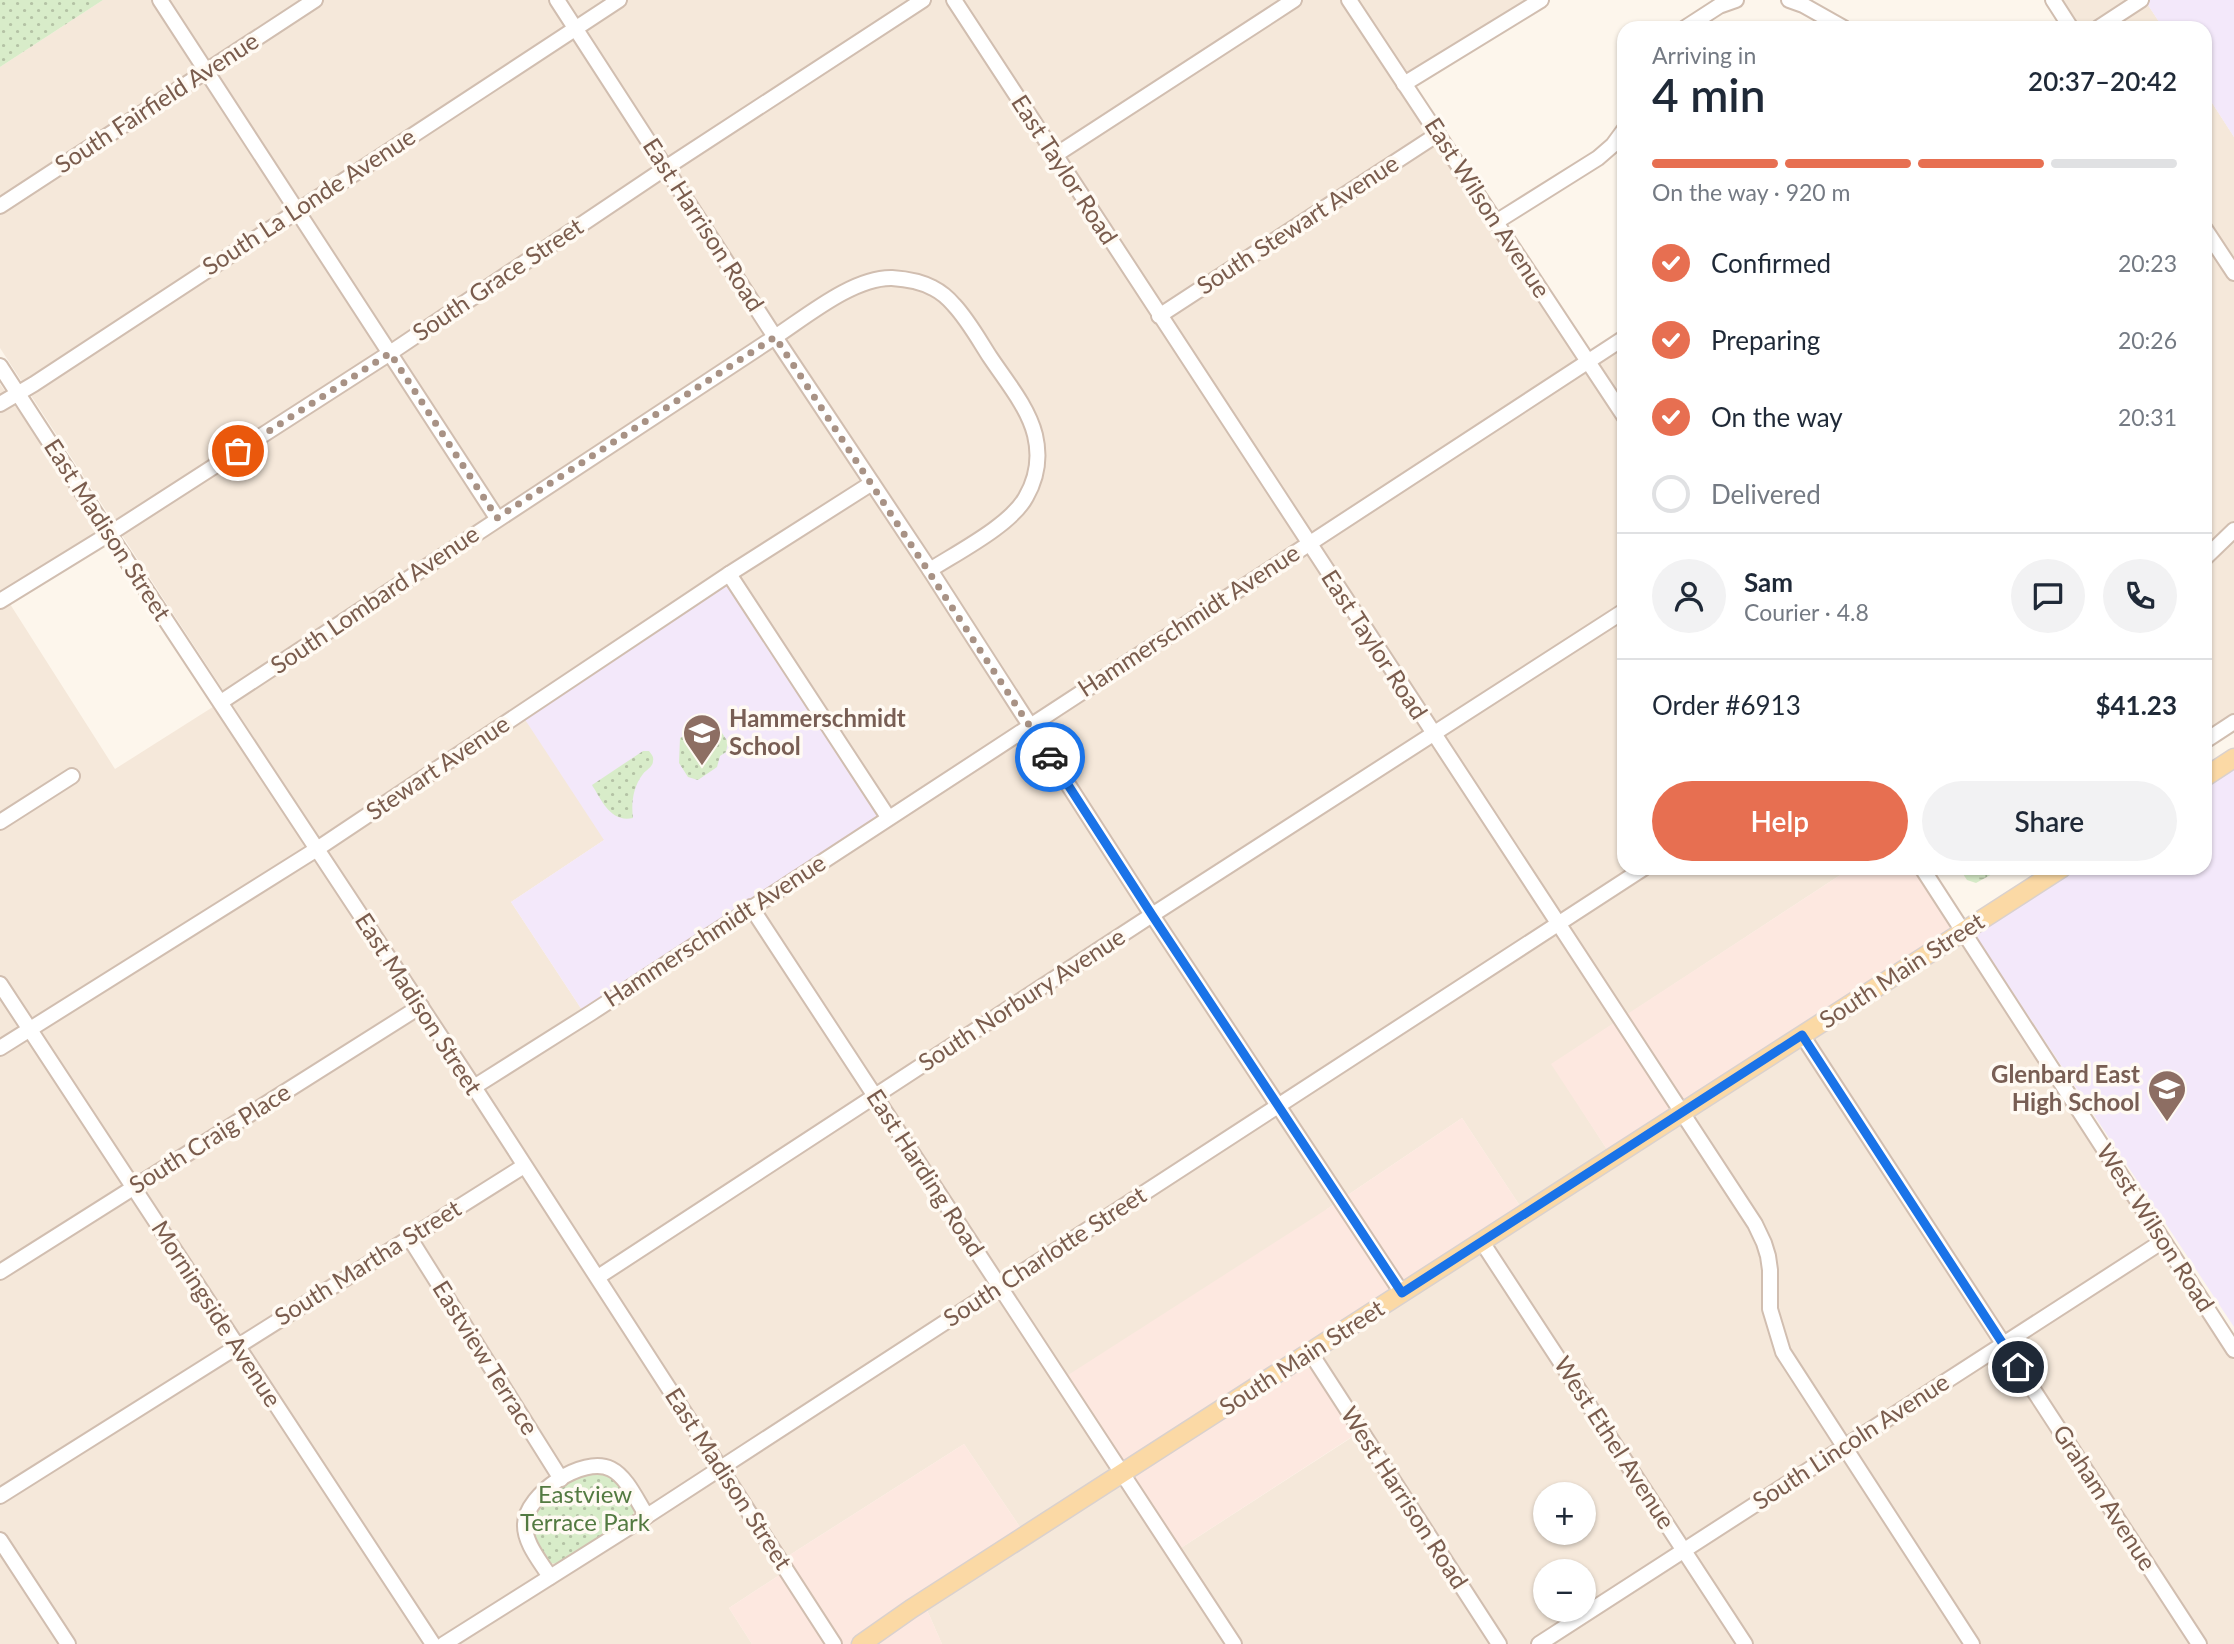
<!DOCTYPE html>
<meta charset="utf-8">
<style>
:root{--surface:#fff;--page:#f2f2f3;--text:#1f2937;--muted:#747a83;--line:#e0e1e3;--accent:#e76f51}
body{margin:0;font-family:Lato,sans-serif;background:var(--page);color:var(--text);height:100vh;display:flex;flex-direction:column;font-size:26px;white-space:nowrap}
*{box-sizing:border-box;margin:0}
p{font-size:23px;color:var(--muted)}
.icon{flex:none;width:38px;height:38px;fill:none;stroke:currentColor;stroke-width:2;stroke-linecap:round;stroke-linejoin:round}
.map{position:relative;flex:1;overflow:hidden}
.side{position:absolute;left:1617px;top:21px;width:595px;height:854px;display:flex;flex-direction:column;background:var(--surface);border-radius:21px;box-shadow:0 2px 5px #0004}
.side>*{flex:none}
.controls{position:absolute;left:1533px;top:1482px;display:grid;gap:14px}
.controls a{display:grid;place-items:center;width:63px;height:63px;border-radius:50%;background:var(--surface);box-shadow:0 2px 5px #0004;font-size:35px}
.pin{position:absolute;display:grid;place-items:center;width:60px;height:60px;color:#fff;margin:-30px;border:4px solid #fff;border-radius:50%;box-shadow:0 2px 7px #0007}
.courier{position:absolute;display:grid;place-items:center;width:70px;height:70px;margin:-35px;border:5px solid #1a73e8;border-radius:50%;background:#fff;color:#222;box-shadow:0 2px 9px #0007}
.overview em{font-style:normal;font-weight:600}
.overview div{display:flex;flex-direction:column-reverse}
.overview{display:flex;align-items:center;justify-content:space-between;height:119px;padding:0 35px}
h1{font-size:46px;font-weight:600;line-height:52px}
.bar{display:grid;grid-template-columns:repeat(4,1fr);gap:10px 7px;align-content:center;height:84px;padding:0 35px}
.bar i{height:9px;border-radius:5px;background:var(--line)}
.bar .on{background:var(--accent)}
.bar p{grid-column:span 4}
.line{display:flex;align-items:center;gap:18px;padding:0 35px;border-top:2px solid var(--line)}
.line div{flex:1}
.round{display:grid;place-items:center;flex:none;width:74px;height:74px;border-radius:37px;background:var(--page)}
ol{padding:0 35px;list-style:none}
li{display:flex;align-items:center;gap:21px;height:77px}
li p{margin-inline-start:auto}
li .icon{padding:7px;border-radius:50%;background:var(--accent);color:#fff;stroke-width:4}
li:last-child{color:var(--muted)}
li i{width:38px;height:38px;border:4px solid var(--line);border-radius:50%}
.action{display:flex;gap:14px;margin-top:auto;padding:14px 35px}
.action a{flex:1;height:80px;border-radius:42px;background:var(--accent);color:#fff;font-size:28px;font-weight:600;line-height:80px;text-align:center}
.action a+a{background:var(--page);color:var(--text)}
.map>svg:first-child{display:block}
.residential{fill:#f5e8da;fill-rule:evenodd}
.commercial{fill:#fde8e0}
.education{fill:#f3e8fa}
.grass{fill:url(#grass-dots)}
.wetland{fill:url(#wetland-marsh)}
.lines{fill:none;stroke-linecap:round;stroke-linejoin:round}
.minor-casing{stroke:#d1beb0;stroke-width:18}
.major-casing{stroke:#dad1cd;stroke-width:21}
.minor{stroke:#fff;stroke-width:14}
.major{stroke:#fbd9a5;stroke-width:18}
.done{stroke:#a89285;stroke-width:7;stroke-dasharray:0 12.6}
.route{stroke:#1a73e8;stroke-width:9}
.labels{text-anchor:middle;stroke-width:7;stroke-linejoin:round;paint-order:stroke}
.street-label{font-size:24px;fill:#7a5c4d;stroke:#fffaf3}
.education-label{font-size:24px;font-weight:bold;fill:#785e54;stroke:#fffaf3;text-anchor:start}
.park-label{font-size:24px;fill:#537a41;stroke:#fffaf3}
</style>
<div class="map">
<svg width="2234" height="1644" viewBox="0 0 2234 1644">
<defs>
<pattern id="grass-dots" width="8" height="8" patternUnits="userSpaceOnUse" patternTransform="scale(1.75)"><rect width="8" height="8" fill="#d8ecc9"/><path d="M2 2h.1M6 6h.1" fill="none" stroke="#b4c2a5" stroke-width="1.8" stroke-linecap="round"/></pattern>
<pattern id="wetland-marsh" width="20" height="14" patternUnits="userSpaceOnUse" patternTransform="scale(1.75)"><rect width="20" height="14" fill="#d8ecc9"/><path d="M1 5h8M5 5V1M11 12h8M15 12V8" fill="none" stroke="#b4c2a5"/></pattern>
</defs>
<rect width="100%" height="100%" fill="#fdf6ec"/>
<g class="residential">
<path d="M103,0H1343L1624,428V868H1851L1552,1064L1610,1154L1522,1209L1462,1118L1327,1209L1124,1467L1024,1533L964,1444L785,1558L477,1080L0,348V67ZM604,840L582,1010L511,902Z"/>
<polygon points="1355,0 1526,0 1405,77"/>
<polygon points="2060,0 2133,0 2089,28 2078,28"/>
<polygon points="2146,2 2163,28 2106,28"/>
<polygon points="2205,92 2234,137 2234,714 2205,733"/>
<polygon points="1624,343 1624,408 1594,363"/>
<polygon points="0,384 107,539 10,604 115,769 216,705 784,1572 729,1608 752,1644 0,1644"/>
<path d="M1961,942L2234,1360V1644H1504L1316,1356ZM1545,1494H1584V1533H1545ZM1545,1572H1584V1610H1545Z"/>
<polygon points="1357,1434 1494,1644 942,1644 927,1610 1121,1481 1170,1555"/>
</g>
<g class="commercial">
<polygon points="1851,868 1917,868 1958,930 1610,1154 1551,1064"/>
<polygon points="1462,1118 1522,1209 1124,1467 1065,1377 1327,1209"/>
<polygon points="1316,1356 1364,1429 1170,1555 1121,1481"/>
<polygon points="964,1444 1024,1533 851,1644 843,1644 785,1558"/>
<polygon points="784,1572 831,1644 752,1644 729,1608"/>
<polygon points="927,1610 942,1644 876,1644"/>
</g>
<g class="education">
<polygon points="2148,0 2234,0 2234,137 2205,92 2205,28 2163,28 2146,2"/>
<polygon points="727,583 881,816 582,1010 511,902 604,840 524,718"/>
<polygon points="2234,768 2234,1327 1975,935 2079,868 2205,868 2205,787"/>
</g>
<g class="grass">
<polygon points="0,0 103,0 0,67"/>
<polygon points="710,728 720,730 728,742 726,752 720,756 717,767 698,780 688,777 679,763 680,738 693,730 704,732"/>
<path d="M643,751H649C652,755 654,757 653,761C653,767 646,770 643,774C633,787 631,803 633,818C611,823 602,801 592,785Z"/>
<path d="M599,1471L614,1477L635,1507L633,1515L562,1561C540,1573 535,1539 530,1523L544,1497L577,1476Z"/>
</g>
<polygon class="wetland" points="1959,868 2003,868 1976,883 1967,880"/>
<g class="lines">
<defs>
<g id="minor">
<polyline points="160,0 497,518"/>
<polyline points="557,0 775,337 930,570 1152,915 1402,1293"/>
<polyline points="954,0 1755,1224 1764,1243 1768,1256 1770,1270 1770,1309 1783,1352 1972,1644"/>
<polyline points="1349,0 1624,416"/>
<polyline points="1789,0 1803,5 1844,28"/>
<polyline points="2053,0 2071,28"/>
<polyline points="1685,28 1719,6 1736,0"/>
<polyline points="2098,28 2141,0"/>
<polyline points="1404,84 1541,0"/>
<polyline points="1054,156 1294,0"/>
<polyline points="0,206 315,0"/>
<polyline points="1496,222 1598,158 1613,145 1624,130"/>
<polyline points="2205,229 2234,273"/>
<polyline points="1159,316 1438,134"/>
<polyline points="0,366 109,534 474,1087 834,1644"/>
<polyline points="0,404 34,384 619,0"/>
<polyline points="2205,558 2234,530"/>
<polyline points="729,574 888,817"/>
<polyline points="0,601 109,534 390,353 667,167 923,0"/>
<path d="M221,702L775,337C807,316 854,277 892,278C907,279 920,281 933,288C941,292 948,298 954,305C968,320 979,340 990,357C1006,381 1028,407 1035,435C1040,456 1037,478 1026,497C1011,525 958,552 930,570"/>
<polyline points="2205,741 2234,722"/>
<polyline points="0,822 72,776"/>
<polyline points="1922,868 2234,1350"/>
<polyline points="751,907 1234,1644"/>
<polyline points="0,984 433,1644"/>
<polyline points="1802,1035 2199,1644"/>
<polyline points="0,1048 317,849 729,574 872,483"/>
<polyline points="474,1087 591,1013 1624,338"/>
<polyline points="409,1237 561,1479"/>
<polyline points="1482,1242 1745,1644"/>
<polyline points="0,1272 421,1006"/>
<polyline points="598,1277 1152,915 1624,611"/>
<polyline points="1310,1352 1499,1644"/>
<polyline points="0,1496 524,1166"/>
<polyline points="0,1540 68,1644"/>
<path d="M550,1577C541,1562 524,1543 525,1524C526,1494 583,1455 611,1469C627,1477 637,1501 647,1516"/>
<polyline points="444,1644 647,1516 1644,868"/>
<polyline points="1539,1644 2163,1241"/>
</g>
<g id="major">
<polyline points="2205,777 2234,758"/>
<polyline points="861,1644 911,1609 2062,868"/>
</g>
</defs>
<use href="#minor" class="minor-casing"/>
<use href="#major" class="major-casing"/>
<use href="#minor" class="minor"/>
<use href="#major" class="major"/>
</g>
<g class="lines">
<polyline class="done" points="238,451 390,353 497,518 775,337 1050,757"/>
<polyline class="route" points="1050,757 1152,915 1402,1293 1802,1035 2018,1367"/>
</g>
<defs>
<symbol id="school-pin" viewBox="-11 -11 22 30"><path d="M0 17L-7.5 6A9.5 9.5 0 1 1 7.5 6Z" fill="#8d6e63" stroke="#fffaf3"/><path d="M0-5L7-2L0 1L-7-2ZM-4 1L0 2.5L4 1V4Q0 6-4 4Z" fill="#fff"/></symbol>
</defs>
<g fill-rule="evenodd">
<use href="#school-pin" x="680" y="711" width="44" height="60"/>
<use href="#school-pin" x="2145" y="1067" width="44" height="60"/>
</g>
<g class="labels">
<g class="street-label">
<text transform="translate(157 103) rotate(-33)" y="8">South Fairfield Avenue</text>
<text transform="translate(1064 170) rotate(57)" y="8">East Taylor Road</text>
<text transform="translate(309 202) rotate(-33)" y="8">South La Londe Avenue</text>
<text transform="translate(1487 208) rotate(57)" y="8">East Wilson Avenue</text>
<text transform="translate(703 225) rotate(57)" y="8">East Harrison Road</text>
<text transform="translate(1298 225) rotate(-33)" y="8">South Stewart Avenue</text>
<text transform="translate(498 280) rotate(-34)" y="8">South Grace Street</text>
<text transform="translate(107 530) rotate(57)" y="8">East Madison Street</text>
<text transform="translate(375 600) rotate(-34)" y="8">South Lombard Avenue</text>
<text transform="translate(1189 621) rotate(-33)" y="8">Hammerschmidt Avenue</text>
<text transform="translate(1374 645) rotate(57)" y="8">East Taylor Road</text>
<text transform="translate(438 768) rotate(-34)" y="8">Stewart Avenue</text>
<text transform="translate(715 931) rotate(-33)" y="8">Hammerschmidt Avenue</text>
<text transform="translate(1902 971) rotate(-33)" y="8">South Main Street</text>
<text transform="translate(1022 1000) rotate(-33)" y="8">South Norbury Avenue</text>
<text transform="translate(418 1004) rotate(57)" y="8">East Madison Street</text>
<text transform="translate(210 1139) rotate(-32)" y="8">South Craig Place</text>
<text transform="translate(925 1173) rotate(57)" y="8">East Harding Road</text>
<text transform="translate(2155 1228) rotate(57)" y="8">West Wilson Road</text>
<text transform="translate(1045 1257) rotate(-33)" y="8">South Charlotte Street</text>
<text transform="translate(368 1263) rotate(-32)" y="8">South Martha Street</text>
<text transform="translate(216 1314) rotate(57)" y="8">Morningside Avenue</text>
<text transform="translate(485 1358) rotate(58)" y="8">Eastview Terrace</text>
<text transform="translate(1302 1358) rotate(-33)" y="8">South Main Street</text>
<text transform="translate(1851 1442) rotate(-33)" y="8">South Lincoln Avenue</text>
<text transform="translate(1614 1443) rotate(57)" y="8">West Ethel Avenue</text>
<text transform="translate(728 1479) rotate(57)" y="8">East Madison Street</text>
<text transform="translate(1404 1498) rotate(57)" y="8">West Harrison Road</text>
<text transform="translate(2104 1498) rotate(57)" y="8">Graham Avenue</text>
</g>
<g class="education-label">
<text x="729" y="727">Hammerschmidt<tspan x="729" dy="28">School</tspan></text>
<text x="2140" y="1083" text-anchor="end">Glenbard East<tspan x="2140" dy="28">High School</tspan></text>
</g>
<g class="park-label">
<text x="585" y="1503">Eastview<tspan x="585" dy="28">Terrace Park</tspan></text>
</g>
</g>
</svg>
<div class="controls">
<a>+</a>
<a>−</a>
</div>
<div class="pin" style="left:238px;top:451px;background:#ea580c"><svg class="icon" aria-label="bag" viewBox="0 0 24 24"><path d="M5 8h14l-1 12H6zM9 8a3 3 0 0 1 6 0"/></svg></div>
<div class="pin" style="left:2018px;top:1367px;background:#1f2937"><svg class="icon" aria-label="home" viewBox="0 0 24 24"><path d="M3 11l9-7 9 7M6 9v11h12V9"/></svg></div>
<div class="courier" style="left:1050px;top:757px"><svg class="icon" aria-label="car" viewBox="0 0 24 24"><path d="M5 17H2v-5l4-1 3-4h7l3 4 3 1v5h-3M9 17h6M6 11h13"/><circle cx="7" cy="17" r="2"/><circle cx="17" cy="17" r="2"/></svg></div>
<section class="side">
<div class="overview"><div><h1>4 min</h1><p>Arriving in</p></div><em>20:37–20:42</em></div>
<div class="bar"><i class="on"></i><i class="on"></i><i class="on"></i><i></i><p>On the way · 920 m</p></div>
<ol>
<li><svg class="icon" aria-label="check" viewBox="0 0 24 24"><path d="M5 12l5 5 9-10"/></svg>Confirmed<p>20:23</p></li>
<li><svg class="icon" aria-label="check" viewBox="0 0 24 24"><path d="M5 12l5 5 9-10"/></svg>Preparing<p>20:26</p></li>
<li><svg class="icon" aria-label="check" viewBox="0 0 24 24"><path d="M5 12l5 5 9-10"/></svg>On the way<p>20:31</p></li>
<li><i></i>Delivered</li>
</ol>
<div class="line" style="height:126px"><a class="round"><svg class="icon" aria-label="person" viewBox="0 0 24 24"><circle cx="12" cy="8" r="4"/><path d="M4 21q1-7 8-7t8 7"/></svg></a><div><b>Sam</b><p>Courier · 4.8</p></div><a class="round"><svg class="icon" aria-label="chat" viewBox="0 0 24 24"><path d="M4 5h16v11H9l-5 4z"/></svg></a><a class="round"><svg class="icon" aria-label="phone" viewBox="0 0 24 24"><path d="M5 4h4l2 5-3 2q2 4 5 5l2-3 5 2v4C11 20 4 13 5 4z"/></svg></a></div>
<div class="line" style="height:91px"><div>Order #6913</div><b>$41.23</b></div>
<div class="action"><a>Help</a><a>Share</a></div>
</section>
</div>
